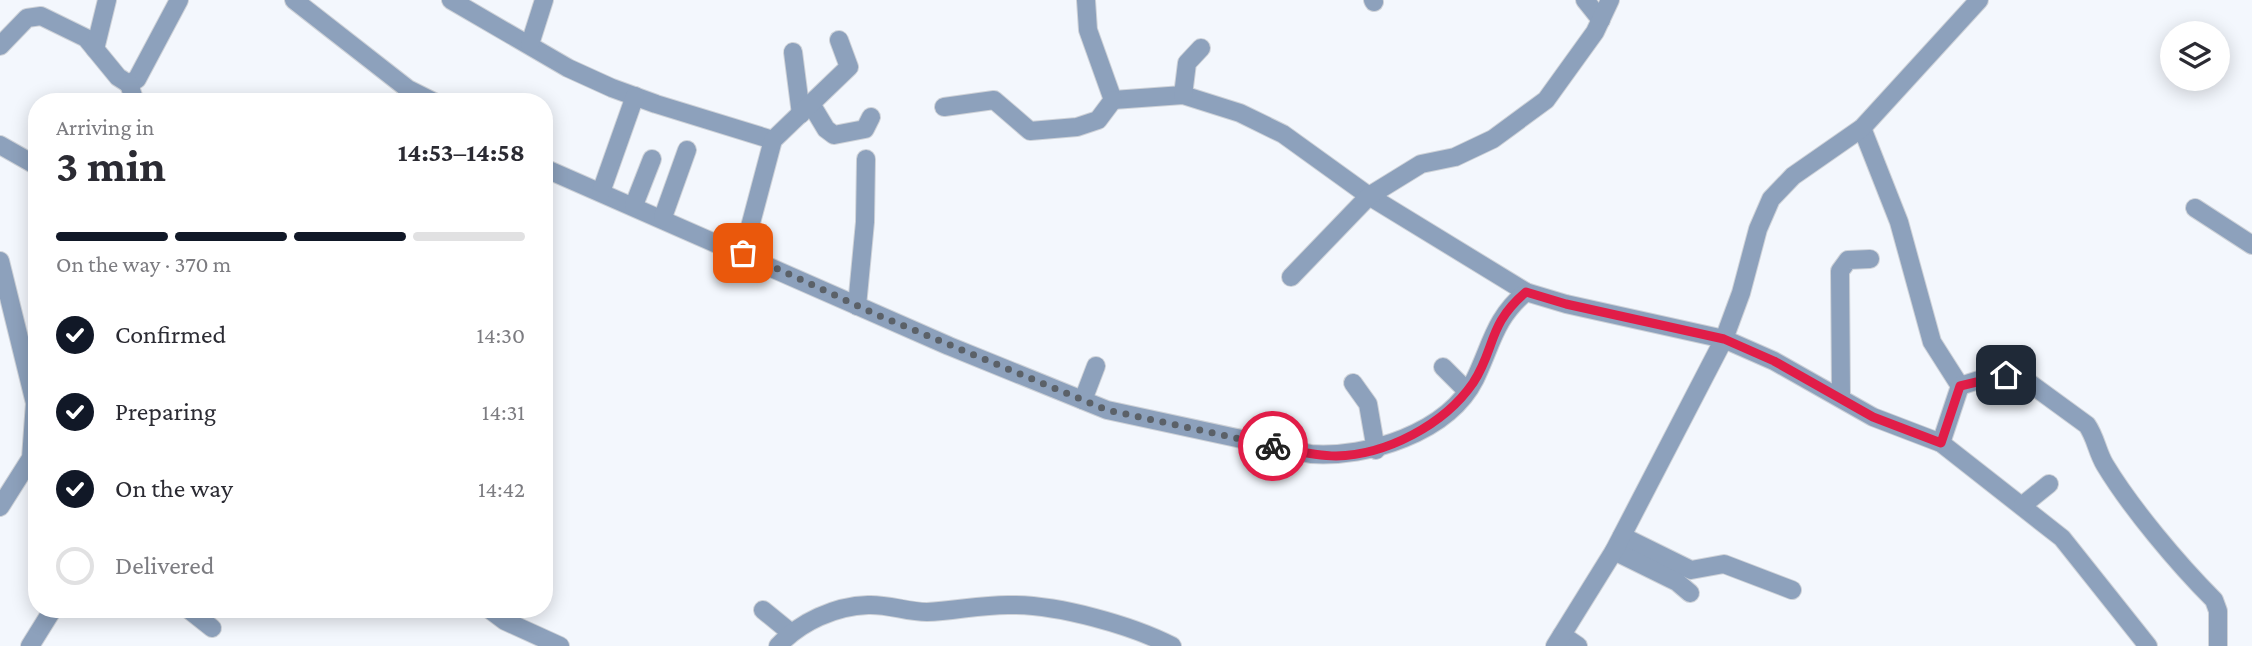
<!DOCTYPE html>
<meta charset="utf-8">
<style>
:root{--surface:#fff;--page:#f7f7f7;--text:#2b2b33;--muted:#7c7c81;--line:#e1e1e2;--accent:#111827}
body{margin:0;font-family:"Crimson Pro",serif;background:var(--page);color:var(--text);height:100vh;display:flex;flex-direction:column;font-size:26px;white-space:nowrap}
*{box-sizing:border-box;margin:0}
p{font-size:23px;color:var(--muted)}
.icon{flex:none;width:38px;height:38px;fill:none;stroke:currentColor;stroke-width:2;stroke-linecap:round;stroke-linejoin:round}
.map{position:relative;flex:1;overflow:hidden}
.drawer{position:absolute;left:28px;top:93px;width:525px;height:525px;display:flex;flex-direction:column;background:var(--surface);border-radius:28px;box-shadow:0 4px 18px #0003}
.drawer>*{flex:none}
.buttons{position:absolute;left:2160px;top:21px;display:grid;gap:14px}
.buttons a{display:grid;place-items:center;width:70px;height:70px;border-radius:50%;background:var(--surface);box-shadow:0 4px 18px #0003;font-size:35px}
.pin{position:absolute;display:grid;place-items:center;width:60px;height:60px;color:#fff;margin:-30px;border-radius:14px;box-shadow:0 4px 10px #0006}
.courier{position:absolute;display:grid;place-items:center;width:70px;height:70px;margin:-35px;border:5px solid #e11d48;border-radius:50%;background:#fff;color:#222;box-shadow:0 2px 9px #0007}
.summary em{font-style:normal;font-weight:700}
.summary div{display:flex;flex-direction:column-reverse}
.summary{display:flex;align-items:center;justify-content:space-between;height:119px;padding:0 28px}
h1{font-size:46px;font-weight:700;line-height:52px}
.bar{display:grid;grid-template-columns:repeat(4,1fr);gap:10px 7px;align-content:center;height:84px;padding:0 28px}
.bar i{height:9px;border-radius:5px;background:var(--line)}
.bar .on{background:var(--accent)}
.bar p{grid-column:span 4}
ol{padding:0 28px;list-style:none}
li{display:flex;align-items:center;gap:21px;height:77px}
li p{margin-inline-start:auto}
li .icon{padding:7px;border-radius:50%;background:var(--accent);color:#fff;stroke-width:4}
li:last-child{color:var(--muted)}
li i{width:38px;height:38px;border:4px solid var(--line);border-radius:50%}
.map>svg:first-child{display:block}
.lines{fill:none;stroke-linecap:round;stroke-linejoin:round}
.minor-casing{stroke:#ced2d8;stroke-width:20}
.minor{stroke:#8da1bc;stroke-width:18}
.done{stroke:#5b6168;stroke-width:7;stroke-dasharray:0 12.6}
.route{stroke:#e11d48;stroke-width:9}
</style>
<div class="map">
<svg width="2252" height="646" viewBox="0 0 2252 646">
<rect width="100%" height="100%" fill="#f3f7fd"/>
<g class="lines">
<defs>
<g id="minor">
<polyline points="294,0 408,89 434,102"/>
<polyline points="451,0 568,68 612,88 656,104 773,140"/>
<polyline points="1086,0 1088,30 1113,100 1183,95 1240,113 1283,134 1369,196 1526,292 1566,304 1724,339 1774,361 1873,417 1941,443 2062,538 2148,646"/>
<polyline points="1373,0 1374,2"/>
<polyline points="1585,0 1601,20"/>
<polyline points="530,44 544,0"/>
<polyline points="0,46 27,18 41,16 86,38 118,77 129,84 137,79 179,0"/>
<polyline points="95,49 107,0"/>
<polyline points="793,52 801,114"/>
<polyline points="129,84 135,102"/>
<polyline points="1183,95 1187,63 1201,48"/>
<polyline points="811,104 826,129 834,135 865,129 871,117"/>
<polyline points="944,107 994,100 1030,131 1077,127 1098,120 1113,100"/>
<polyline points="1862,128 1899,222 1932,342 1960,386 1941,443"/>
<polyline points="0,145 37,166"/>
<path d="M544,168L949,346L1107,410L1311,454C1367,458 1448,433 1475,379C1492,344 1494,319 1526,292"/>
<polyline points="601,192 635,96"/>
<polyline points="634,205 652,159"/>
<polyline points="2195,208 2252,245"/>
<polyline points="663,217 687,150"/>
<polyline points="743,253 773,140 849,67 839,40"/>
<polyline points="0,261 35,403 31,458 0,507"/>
<polyline points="1291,277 1369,196 1421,164 1455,157 1493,139 1546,100 1595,32 1610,0"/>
<polyline points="857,306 865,222 866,159"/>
<polyline points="1443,367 1466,390"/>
<polyline points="1353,383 1368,404 1376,450"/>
<path d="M1960,386L1985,378L2020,376L2087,425C2096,438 2097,452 2105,465C2131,508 2178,564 2214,600L2218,611V646"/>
<polyline points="1841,397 1840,271 1848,260 1870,259"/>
<polyline points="1083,400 1096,366"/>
<polyline points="2023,505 2049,484"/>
<polyline points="1622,536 1691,570 1724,564 1792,590"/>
<polyline points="1614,551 1677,582 1690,593"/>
<polyline points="188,609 212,628"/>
<polyline points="489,609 505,621 560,646"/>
<polyline points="763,610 790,632"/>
<polyline points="1562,635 1578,646"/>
<polyline points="30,646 53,609"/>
<path d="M778,646C800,622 835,606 868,605C888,604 907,612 927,612C955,611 984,604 1012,605C1059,605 1131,625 1172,646"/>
<polyline points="1555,646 1614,551 1724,339 1741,293 1758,229 1771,199 1793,176 1862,128 1979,0"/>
</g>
</defs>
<use href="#minor" class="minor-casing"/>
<use href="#minor" class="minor"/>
</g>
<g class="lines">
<polyline class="done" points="743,253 880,316 1107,410 1273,446"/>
<path class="route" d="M1273,446C1293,450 1314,456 1336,456C1386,455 1444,425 1473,383C1496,348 1487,325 1526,292L1566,304L1724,339L1774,361L1873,417L1941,443L1960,386L2006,375"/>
</g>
</svg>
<div class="buttons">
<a><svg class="icon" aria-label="layers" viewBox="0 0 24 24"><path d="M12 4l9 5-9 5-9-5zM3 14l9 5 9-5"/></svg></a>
</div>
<div class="pin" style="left:743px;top:253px;background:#ea580c"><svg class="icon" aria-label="bag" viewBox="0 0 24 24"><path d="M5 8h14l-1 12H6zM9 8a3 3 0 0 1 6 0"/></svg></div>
<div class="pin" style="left:2006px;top:375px;background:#1f2937"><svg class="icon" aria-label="home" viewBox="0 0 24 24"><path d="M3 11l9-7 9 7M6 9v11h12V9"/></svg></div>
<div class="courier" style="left:1273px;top:446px"><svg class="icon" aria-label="bike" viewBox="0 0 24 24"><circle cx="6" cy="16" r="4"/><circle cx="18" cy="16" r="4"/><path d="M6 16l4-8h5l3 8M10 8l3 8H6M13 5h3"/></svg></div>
<section class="drawer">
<div class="summary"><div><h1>3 min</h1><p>Arriving in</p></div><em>14:53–14:58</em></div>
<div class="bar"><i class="on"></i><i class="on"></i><i class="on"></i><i></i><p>On the way · 370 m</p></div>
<ol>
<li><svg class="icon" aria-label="check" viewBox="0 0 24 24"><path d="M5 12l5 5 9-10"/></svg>Confirmed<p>14:30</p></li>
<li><svg class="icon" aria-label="check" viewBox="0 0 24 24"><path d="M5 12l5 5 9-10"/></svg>Preparing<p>14:31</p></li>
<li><svg class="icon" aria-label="check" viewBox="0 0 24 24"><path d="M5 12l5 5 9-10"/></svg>On the way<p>14:42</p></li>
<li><i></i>Delivered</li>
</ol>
</section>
</div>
